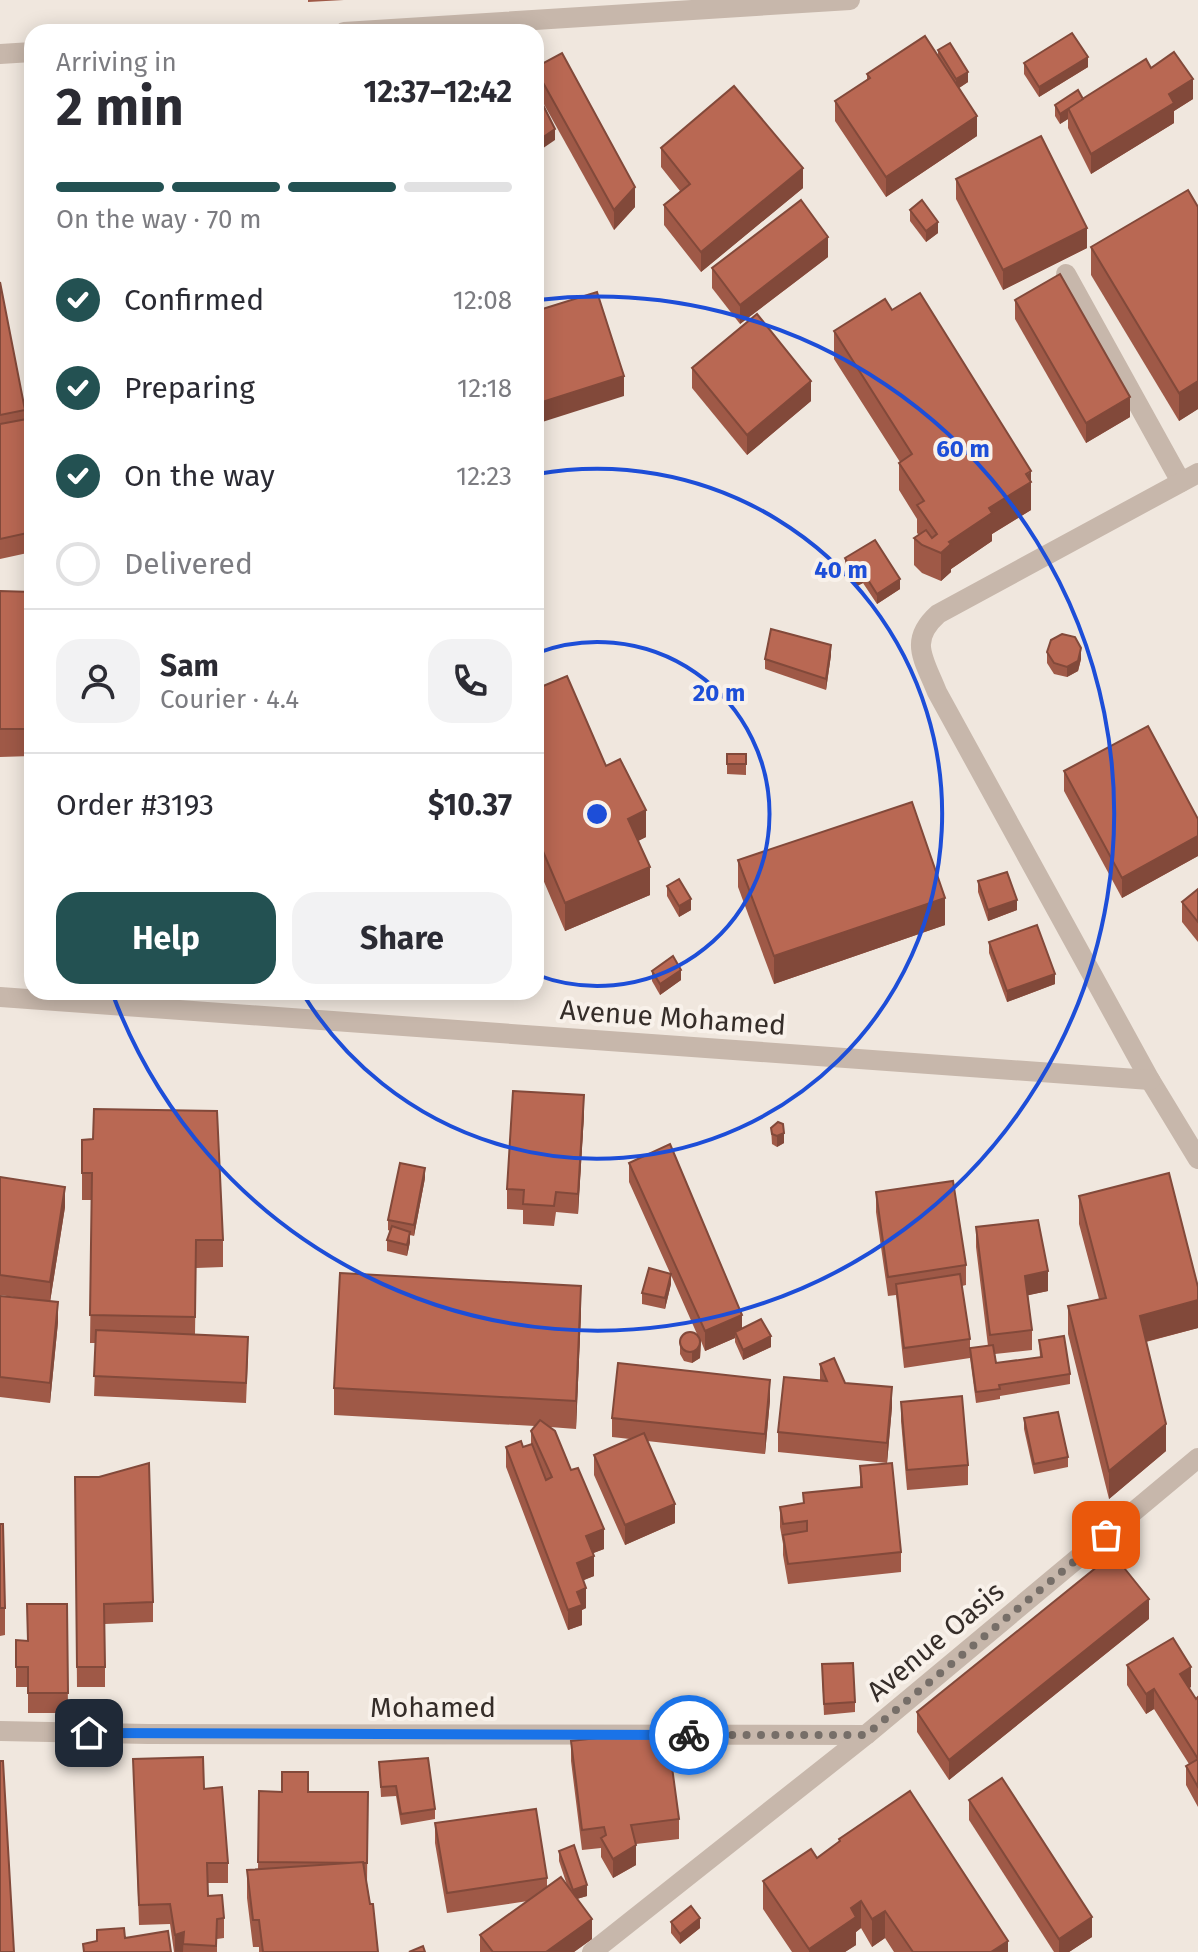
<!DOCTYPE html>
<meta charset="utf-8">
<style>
:root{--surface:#fff;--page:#f2f2f3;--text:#2b2b33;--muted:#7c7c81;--line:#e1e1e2;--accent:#235152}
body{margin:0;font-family:"Fira Sans",sans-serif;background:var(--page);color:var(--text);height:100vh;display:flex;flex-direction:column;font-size:30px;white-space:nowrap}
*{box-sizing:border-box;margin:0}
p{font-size:26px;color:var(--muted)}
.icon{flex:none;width:44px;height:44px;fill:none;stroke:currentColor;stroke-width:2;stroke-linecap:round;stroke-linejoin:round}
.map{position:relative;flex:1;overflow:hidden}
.side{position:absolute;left:24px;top:24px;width:520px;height:976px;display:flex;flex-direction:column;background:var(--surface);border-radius:24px;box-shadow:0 4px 20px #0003}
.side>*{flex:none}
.pin{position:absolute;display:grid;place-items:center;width:68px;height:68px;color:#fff;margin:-34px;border-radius:16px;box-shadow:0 4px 12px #0006}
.courier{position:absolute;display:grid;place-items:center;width:80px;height:80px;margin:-40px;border:6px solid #1a73e8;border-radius:50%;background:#fff;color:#222;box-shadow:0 2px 10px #0007}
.headline em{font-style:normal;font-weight:700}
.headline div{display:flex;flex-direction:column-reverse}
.headline{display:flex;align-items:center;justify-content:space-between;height:136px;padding:0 32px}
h1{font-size:52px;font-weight:700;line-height:60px}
.bar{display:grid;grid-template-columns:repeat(4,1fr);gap:12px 8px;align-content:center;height:96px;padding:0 32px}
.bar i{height:10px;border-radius:6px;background:var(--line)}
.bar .active{background:var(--accent)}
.bar p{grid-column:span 4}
.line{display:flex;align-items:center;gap:20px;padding:0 32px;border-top:2px solid var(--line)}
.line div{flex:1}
.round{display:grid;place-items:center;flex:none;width:84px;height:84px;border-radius:24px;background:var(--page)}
ol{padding:0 32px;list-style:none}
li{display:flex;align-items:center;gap:24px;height:88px}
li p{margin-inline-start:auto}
li .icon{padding:8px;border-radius:50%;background:var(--accent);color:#fff;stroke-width:4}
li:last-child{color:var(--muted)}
li i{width:44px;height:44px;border:4px solid var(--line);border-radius:50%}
.primary-button{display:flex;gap:16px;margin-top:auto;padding:16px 32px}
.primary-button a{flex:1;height:92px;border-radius:24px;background:var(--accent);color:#fff;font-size:32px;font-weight:700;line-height:92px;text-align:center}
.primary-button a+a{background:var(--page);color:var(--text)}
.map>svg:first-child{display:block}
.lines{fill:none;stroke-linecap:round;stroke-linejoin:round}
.minor{stroke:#c7b7ab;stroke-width:20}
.wall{fill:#9f5947}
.shaded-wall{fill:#82493a}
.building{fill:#b96853;stroke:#82493a;stroke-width:2}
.done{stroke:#766e68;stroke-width:8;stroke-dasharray:0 14.4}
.route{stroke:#1a73e8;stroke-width:10}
.ring{fill:none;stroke:#1d4ed8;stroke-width:4}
.labels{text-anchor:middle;stroke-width:8;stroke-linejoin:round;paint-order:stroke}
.street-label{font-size:28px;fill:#352d29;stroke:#f8f1ea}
.centre{fill:#1d4ed8;stroke:#f8f1ea;stroke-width:4}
.ring-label{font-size:24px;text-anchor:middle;font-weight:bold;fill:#1d4ed8;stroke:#f8f1ea;stroke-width:8;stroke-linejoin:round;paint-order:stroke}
</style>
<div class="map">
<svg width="1198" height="1952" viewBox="0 0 1198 1952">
<rect width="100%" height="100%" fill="#f0e7de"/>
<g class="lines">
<g class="minor">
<polyline points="344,32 850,0"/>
<polyline points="0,54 32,52"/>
<polyline points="1066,274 1181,482"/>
<path d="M1198,473L938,614C908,641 924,659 937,692L1150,1080L1198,1159"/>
<polyline points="0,997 1150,1080"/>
<polyline points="0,1731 148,1734 866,1735"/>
<polyline points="592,1952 866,1735 1198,1458"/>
</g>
</g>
<g class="wall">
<polygon points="308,0 344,0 308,2"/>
<polygon points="938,50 968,82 959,88 977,136 886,197 835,121 835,101 867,80 867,74 938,56"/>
<polygon points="1024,63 1088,67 1039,97 1024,74"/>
<polygon points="536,67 635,207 614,230 536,90"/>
<polygon points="1151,68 1193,99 1174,111 1174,123 1091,174 1068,128 1068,119 1060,124 1055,116 1055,105 1083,99"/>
<polygon points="661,148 803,188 701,272 664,225 664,205 680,191 661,167"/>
<polygon points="956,179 1087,248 1003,290 956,199"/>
<polygon points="1198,207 1198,409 1179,421 1091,275 1091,247"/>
<polygon points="910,210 938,233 926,242 910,221"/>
<polygon points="828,257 740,324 712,288 712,268"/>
<polygon points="0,282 25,410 25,419 32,443 32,552 0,559"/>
<polygon points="1015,300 1130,417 1086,443 1015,319"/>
<polygon points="892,310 1031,498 1031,510 992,534 992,541 951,569 951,572 941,581 922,573 914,565 914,538 919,535 917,533 917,519 899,490 899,463 900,462 834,359 834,331"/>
<polygon points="692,368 811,401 747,455 692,388"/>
<polygon points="845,558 900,589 877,604 863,583 855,587 845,568"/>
<polygon points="0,591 32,592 32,756 0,757"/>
<polygon points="1047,652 1081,659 1078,671 1067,677 1054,674 1047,663"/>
<polygon points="831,655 826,690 765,669 765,659"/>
<polygon points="536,689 606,766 646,837 638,841 650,895 565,931 536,863"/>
<polygon points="727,754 746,754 746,775 727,774"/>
<polygon points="1064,771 1198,819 1198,856 1122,898 1064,791"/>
<polygon points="738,860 945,925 774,984 738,887"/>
<polygon points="978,881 1017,910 988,921 978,892"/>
<polygon points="667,886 691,910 679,917 667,896"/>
<polygon points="1198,889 1198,942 1182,922 1182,902"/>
<polygon points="989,942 1055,984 1007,1002 989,953"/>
<polygon points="652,971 681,980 660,995 652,981"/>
<polygon points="584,1115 578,1214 556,1212 554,1226 523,1224 523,1210 507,1209 507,1189"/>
<polygon points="771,1128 784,1143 777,1147 772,1144"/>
<polygon points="93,1139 223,1240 223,1267 196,1268 195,1334 248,1357 246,1403 94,1396 96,1343 90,1343 92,1200 82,1200 82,1140"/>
<polygon points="629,1163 742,1328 771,1347 743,1360 735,1342 735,1338 705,1351 701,1341 700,1358 692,1363 684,1361 680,1354 680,1344 697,1334 671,1275 671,1284 665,1309 642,1304 642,1293 670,1273 629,1182"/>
<polygon points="0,1177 65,1207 50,1302 58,1322 50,1403 0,1397 0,1296 28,1299 0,1295"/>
<polygon points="425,1178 414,1236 410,1235 410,1242 407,1256 387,1251 387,1240 390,1231 388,1230 388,1220"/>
<polygon points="876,1192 966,1265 966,1285 962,1286 970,1339 970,1348 988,1346 976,1247 976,1227 1048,1291 1028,1295 1032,1330 1032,1350 995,1354 996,1363 1040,1357 1039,1340 1070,1374 1070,1384 1000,1396 1000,1399 976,1403 970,1358 904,1368 896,1295 888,1296 876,1212"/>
<polygon points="1079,1196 1198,1287 1198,1328 1146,1342 1166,1451 1109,1499 1068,1334 1068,1306 1099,1299 1079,1224"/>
<polygon points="581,1313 576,1429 550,1427 604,1549 593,1553 594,1576 583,1580 586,1608 582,1610 582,1625 568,1630 506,1467 506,1447 523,1447 531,1444 531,1431 535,1426 334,1415 334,1388"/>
<polygon points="820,1364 845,1383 892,1407 887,1463 778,1452 778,1432 820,1380"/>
<polygon points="770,1400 765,1454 647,1441 675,1523 625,1545 594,1475 594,1455 630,1439 612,1437 612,1418"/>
<polygon points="901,1402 968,1465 968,1485 907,1490 901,1421"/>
<polygon points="1024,1418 1068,1457 1068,1467 1034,1474 1024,1429"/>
<polygon points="860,1466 901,1552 901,1572 788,1584 783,1555 783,1544 780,1527 780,1507 803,1503 860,1487"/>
<polygon points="75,1477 153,1602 153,1622 105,1624 105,1687 77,1687"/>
<polygon points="0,1524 5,1608 5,1635 0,1636"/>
<polygon points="67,1604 68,1713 28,1713 28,1687 16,1687 16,1660 28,1641"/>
<polygon points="1149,1619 949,1780 917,1732 917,1712"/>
<polygon points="1127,1665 1191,1687 1189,1688 1196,1699 1198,1697 1198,1807 1186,1785 1186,1766 1189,1764 1154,1709 1146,1714 1127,1685"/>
<polygon points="822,1674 855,1702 855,1712 824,1715"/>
<polygon points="571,1741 679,1819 679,1839 636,1844 636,1865 613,1878 601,1857 601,1848 582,1850 571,1761"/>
<polygon points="133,1759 204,1789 228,1863 228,1883 208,1883 208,1896 224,1918 224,1938 217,1939 217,1952 174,1952 170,1924 139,1925"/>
<polygon points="379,1762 435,1809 435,1819 401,1825 396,1796 381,1797"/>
<polygon points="259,1791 368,1792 367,1883 378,1952 259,1952 259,1947 253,1947 247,1898 247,1870 258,1869"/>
<polygon points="969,1800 1092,1937 1069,1952 1054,1952 969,1820"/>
<polygon points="435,1823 547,1878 547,1887 567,1885 559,1861 559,1851 587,1896 577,1899 592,1939 574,1952 480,1952 480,1935 528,1901 447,1913 435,1843"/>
<polygon points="839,1839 1008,1952 894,1952 885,1938 872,1947 861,1928 856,1932 856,1945 845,1952 792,1952 763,1909 763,1881 817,1858 839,1842"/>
<polygon points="671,1922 700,1928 680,1944 671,1933"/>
</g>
<g class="shaded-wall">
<polygon points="1088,57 1088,67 1039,97 1039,87"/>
<polygon points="968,72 968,82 956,90 956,79"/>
<polygon points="1193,79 1193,99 1174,111 1174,123 1091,174 1091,154 1169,94"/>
<polygon points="1068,109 1068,119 1060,124 1060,114"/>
<polygon points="977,116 977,136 886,197 886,177"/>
<polygon points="555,129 555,140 536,153 536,142"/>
<polygon points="803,168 803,188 701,272 701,252"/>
<polygon points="635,187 635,207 614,230 614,210"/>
<polygon points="938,222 938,233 926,242 926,231"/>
<polygon points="1087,228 1087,248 1003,290 1003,270"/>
<polygon points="828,237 828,257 740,324 740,305"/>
<polygon points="624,376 624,396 536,424 536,404"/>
<polygon points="811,381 811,401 747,455 747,435"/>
<polygon points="1198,381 1198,409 1179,421 1179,393"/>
<polygon points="1130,397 1130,417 1086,443 1086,423"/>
<polygon points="1031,471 1031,510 992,534 992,541 951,569 951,572 941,581 941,553 949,542"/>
<polygon points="863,572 863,583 855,587 855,577"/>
<polygon points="900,579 900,589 877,604 877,594"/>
<polygon points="831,645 831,655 826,690 826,679"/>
<polygon points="1081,648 1081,659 1078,671 1067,677 1067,667"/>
<polygon points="646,810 646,837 628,846 628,819"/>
<polygon points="1198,836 1198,856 1122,898 1122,878"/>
<polygon points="650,867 650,895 565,931 565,903"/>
<polygon points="945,898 945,925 774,984 774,956"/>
<polygon points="691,899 691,910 679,917 679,906"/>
<polygon points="1017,900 1017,910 988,921 988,910"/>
<polygon points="681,970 681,980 660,995 660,984"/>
<polygon points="1055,974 1055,984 1007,1002 1007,991"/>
<polygon points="584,1095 584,1115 578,1214 578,1194"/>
<polygon points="784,1133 784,1143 777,1147 777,1136"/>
<polygon points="425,1168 425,1178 414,1236 414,1225"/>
<polygon points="65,1187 65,1207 50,1302 50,1282"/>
<polygon points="410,1232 410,1242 407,1256 407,1245"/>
<polygon points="1048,1271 1048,1291 1025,1296 1025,1276"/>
<polygon points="671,1274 671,1284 665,1309 665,1298"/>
<polygon points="581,1286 581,1313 576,1429 576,1401"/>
<polygon points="1198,1300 1198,1328 1140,1343 1140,1316"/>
<polygon points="58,1302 58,1322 50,1403 50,1383"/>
<polygon points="742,1315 742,1335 735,1332 735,1338 705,1351 705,1331"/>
<polygon points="771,1336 771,1347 743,1360 743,1350"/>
<polygon points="701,1339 700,1358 692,1363 692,1353"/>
<polygon points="770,1380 770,1400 765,1454 765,1434"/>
<polygon points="892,1387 892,1407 887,1463 887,1443"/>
<polygon points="1166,1424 1166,1451 1109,1499 1109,1471"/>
<polygon points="675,1504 675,1523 625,1545 625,1525"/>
<polygon points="604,1529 604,1549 586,1556 586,1536"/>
<polygon points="594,1556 594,1576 577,1583 577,1563"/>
<polygon points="586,1588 586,1608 582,1610 582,1625 568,1630 568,1610 577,1592"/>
<polygon points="1149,1599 1149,1619 949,1780 949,1760"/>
<polygon points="1191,1667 1191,1687 1180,1694 1180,1674"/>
<polygon points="1154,1689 1154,1709 1146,1714 1146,1694"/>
<polygon points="636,1845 636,1865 613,1878 613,1859"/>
<polygon points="587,1885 587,1896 573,1900 573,1890"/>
<polygon points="861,1901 861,1928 856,1932 856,1945 845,1952 809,1952 809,1949 851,1908"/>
<polygon points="885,1911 885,1938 872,1947 872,1919"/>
<polygon points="1092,1917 1092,1937 1069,1952 1059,1952 1059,1939"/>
<polygon points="700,1918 700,1928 680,1944 680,1934"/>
<polygon points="592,1919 592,1939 574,1952 546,1952"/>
<polygon points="184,1932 183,1952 175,1952 175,1935"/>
<polygon points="1008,1941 1008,1952 991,1952"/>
</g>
<g class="building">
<polygon points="1072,33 1088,57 1039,87 1024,63"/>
<polygon points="925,36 977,116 886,177 835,101 870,78 867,74"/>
<polygon points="950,43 968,72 956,79 938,50"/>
<polygon points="1174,52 1193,79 1169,94 1174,103 1091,154 1068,108 1146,59 1151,68"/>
<polygon points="562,53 635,187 614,210 536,70 536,67"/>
<polygon points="734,86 803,168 701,252 664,205 690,184 661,148"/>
<polygon points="1078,90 1083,99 1060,114 1055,105"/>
<polygon points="536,91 555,129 536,142"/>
<polygon points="1041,136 1087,228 1003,270 956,179"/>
<polygon points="1188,190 1198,207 1198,381 1179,393 1091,247"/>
<polygon points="801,200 828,237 740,305 712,268"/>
<polygon points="922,200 938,222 926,231 910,210"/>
<polygon points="1060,274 1130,397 1086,423 1015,300"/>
<polygon points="0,282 25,410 0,415"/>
<polygon points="597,292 624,376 536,404 536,311"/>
<polygon points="920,293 1031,471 1026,474 1031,482 989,508 992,513 949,542 951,544 941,553 922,545 914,538 926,530 932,538 937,534 917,505 924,501 899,463 912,454 834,331 885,299 892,310"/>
<polygon points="757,314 811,381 747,435 692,368"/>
<polygon points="27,419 32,443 32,532 0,539 0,424"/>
<polygon points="875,540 900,579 877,594 863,572 855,577 845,558"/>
<polygon points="0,591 32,592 32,729 0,729"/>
<polygon points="771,629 831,645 826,679 765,659"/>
<polygon points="1062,634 1075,637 1081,648 1078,661 1067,667 1054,663 1047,652 1051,640"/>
<polygon points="567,676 606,766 620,759 646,810 628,819 650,867 565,903 536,835 536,689"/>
<polygon points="1148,726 1198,819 1198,836 1122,878 1064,771"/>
<rect x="727" y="754" width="19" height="10"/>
<polygon points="912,802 945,898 774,956 738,860"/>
<polygon points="1007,872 1017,900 988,910 978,881"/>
<polygon points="679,879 691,899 679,906 667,886"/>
<polygon points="1198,889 1198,922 1182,902"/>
<polygon points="1037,925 1055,974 1007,991 989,942"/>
<polygon points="673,956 681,970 660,984 652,971"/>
<polygon points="513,1091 584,1095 578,1194 556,1192 554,1206 523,1204 524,1190 507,1189"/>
<polygon points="94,1109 217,1111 223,1240 196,1240 195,1317 90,1315 92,1173 82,1173 82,1140 93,1139"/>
<polygon points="778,1122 783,1124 784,1133 777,1136 772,1134 771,1128"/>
<polygon points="670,1144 742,1315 705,1331 629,1163"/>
<polygon points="400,1163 425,1168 414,1225 388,1220"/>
<polygon points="1169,1173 1198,1287 1198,1300 1140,1316 1166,1424 1109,1471 1068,1306 1106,1298 1079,1196"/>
<polygon points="0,1177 65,1187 50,1282 0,1275"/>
<polygon points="953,1181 966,1265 888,1277 876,1192"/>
<polygon points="1038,1220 1048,1271 1025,1276 1032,1330 990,1335 976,1227"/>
<polygon points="392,1226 410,1232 407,1245 387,1240"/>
<polygon points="649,1268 671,1274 665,1298 642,1293"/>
<polygon points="340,1273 581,1286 576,1401 334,1388"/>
<polygon points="960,1274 970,1339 904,1348 896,1284"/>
<polygon points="0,1296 58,1302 50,1383 0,1377"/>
<polygon points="761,1319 771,1336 743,1350 735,1332"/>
<polygon points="96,1330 248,1337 246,1383 94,1376"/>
<circle cx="690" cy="1342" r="10"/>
<polygon points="1064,1336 1070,1374 999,1385 1000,1389 976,1392 970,1348 993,1345 996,1363 1042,1357 1039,1340"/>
<polygon points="834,1358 845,1383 892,1387 887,1443 778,1432 784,1377 827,1381 820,1364"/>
<polygon points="618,1363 770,1380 765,1434 612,1418"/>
<polygon points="962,1396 968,1465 907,1470 901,1402"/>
<polygon points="1058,1412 1068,1457 1034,1464 1024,1418"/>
<polygon points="540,1420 555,1431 571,1470 578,1468 604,1529 586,1536 594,1556 577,1563 586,1588 577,1592 582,1605 568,1610 506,1447 521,1441 523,1447 532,1444 546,1480 552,1477 531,1431"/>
<polygon points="644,1433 675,1504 625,1525 594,1455"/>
<polygon points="149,1463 153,1602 104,1604 105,1667 77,1667 75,1477 99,1477"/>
<polygon points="892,1463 901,1552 788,1564 783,1535 807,1531 807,1521 783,1524 780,1507 804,1503 803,1493 862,1487 860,1466"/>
<polygon points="0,1524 3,1524 5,1608 0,1608"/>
<polygon points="1113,1554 1149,1599 949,1760 917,1712"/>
<polygon points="27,1604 67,1604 68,1693 28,1693 28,1667 16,1667 16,1640 28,1641"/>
<polygon points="1173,1638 1191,1667 1180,1674 1196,1699 1198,1697 1198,1787 1186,1766 1198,1759 1154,1689 1146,1694 1127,1665"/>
<polygon points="853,1663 855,1702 824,1704 822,1664"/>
<polygon points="667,1730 679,1819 631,1825 636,1845 613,1859 601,1838 606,1835 604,1827 582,1830 571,1741"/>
<polygon points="203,1757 204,1789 222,1787 228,1863 207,1863 208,1896 222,1895 224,1918 217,1919 216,1946 183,1944 184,1932 175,1935 170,1904 139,1905 133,1759"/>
<polygon points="428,1758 435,1809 401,1814 396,1786 381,1787 379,1762"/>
<polygon points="0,1761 3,1761 14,1952 0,1952"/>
<polygon points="282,1772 308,1772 308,1792 368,1792 367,1863 258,1862 259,1791 282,1792"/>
<polygon points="1002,1778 1092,1917 1059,1939 969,1800"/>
<polygon points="910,1791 1008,1941 991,1952 913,1952 885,1911 872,1919 861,1901 851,1908 856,1917 809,1949 763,1881 811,1849 817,1858 840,1841 839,1839"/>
<polygon points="536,1809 547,1878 447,1893 435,1823"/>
<polygon points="574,1845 587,1885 573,1890 559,1851"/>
<polygon points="363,1862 370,1904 373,1904 378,1952 263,1952 259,1920 253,1920 247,1870"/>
<polygon points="561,1877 592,1919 546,1952 493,1952 480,1935"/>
<polygon points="691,1906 700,1918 680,1934 671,1922"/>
<polygon points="124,1928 125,1938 168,1931 171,1952 84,1952 83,1944 97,1941 97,1930"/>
<polygon points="423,1946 425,1952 409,1952"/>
</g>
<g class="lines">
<polyline class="done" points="689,1735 866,1735 1106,1535"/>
<polyline class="route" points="89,1733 689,1735"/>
</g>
<g class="ring">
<path d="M537 653A172 172 0 1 1 537 975"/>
<path d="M537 474A345 345 0 1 1 303 994"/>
<path d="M538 300A517 517 0 1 1 113 995"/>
</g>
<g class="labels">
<g class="street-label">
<text transform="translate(673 1017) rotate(4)" y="10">Avenue Mohamed</text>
<text transform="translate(935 1641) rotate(-40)" y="10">Avenue Oasis</text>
<text x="433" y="1717">Mohamed</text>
</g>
</g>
<circle cx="597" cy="814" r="12" class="centre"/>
<g class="ring-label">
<text x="963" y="457">60 m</text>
<text x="841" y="578">40 m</text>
<text x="719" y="701">20 m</text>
</g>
</svg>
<div class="pin" style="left:1106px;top:1535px;background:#ea580c"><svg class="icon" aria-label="bag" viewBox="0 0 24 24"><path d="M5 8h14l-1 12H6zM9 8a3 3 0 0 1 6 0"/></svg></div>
<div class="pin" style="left:89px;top:1733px;background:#1f2937"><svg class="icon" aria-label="home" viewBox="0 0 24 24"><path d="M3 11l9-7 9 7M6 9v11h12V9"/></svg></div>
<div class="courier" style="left:689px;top:1735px"><svg class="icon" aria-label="bike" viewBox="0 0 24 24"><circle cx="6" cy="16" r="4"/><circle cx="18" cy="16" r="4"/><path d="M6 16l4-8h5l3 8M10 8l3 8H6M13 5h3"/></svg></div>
<section class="side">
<div class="headline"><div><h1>2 min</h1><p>Arriving in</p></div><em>12:37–12:42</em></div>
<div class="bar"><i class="active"></i><i class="active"></i><i class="active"></i><i></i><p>On the way · 70 m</p></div>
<ol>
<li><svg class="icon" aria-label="check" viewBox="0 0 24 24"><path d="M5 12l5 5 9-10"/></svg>Confirmed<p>12:08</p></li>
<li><svg class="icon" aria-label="check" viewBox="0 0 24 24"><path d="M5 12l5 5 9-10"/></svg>Preparing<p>12:18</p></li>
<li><svg class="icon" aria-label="check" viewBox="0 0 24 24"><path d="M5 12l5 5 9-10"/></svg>On the way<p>12:23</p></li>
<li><i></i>Delivered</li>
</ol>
<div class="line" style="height:144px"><a class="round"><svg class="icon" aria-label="person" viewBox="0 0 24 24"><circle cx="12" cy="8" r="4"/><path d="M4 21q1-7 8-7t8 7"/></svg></a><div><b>Sam</b><p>Courier · 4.4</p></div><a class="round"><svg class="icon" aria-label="phone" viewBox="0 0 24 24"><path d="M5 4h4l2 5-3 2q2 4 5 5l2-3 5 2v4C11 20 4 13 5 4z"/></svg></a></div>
<div class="line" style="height:104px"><div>Order #3193</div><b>$10.37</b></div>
<div class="primary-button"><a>Help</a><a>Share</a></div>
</section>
</div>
